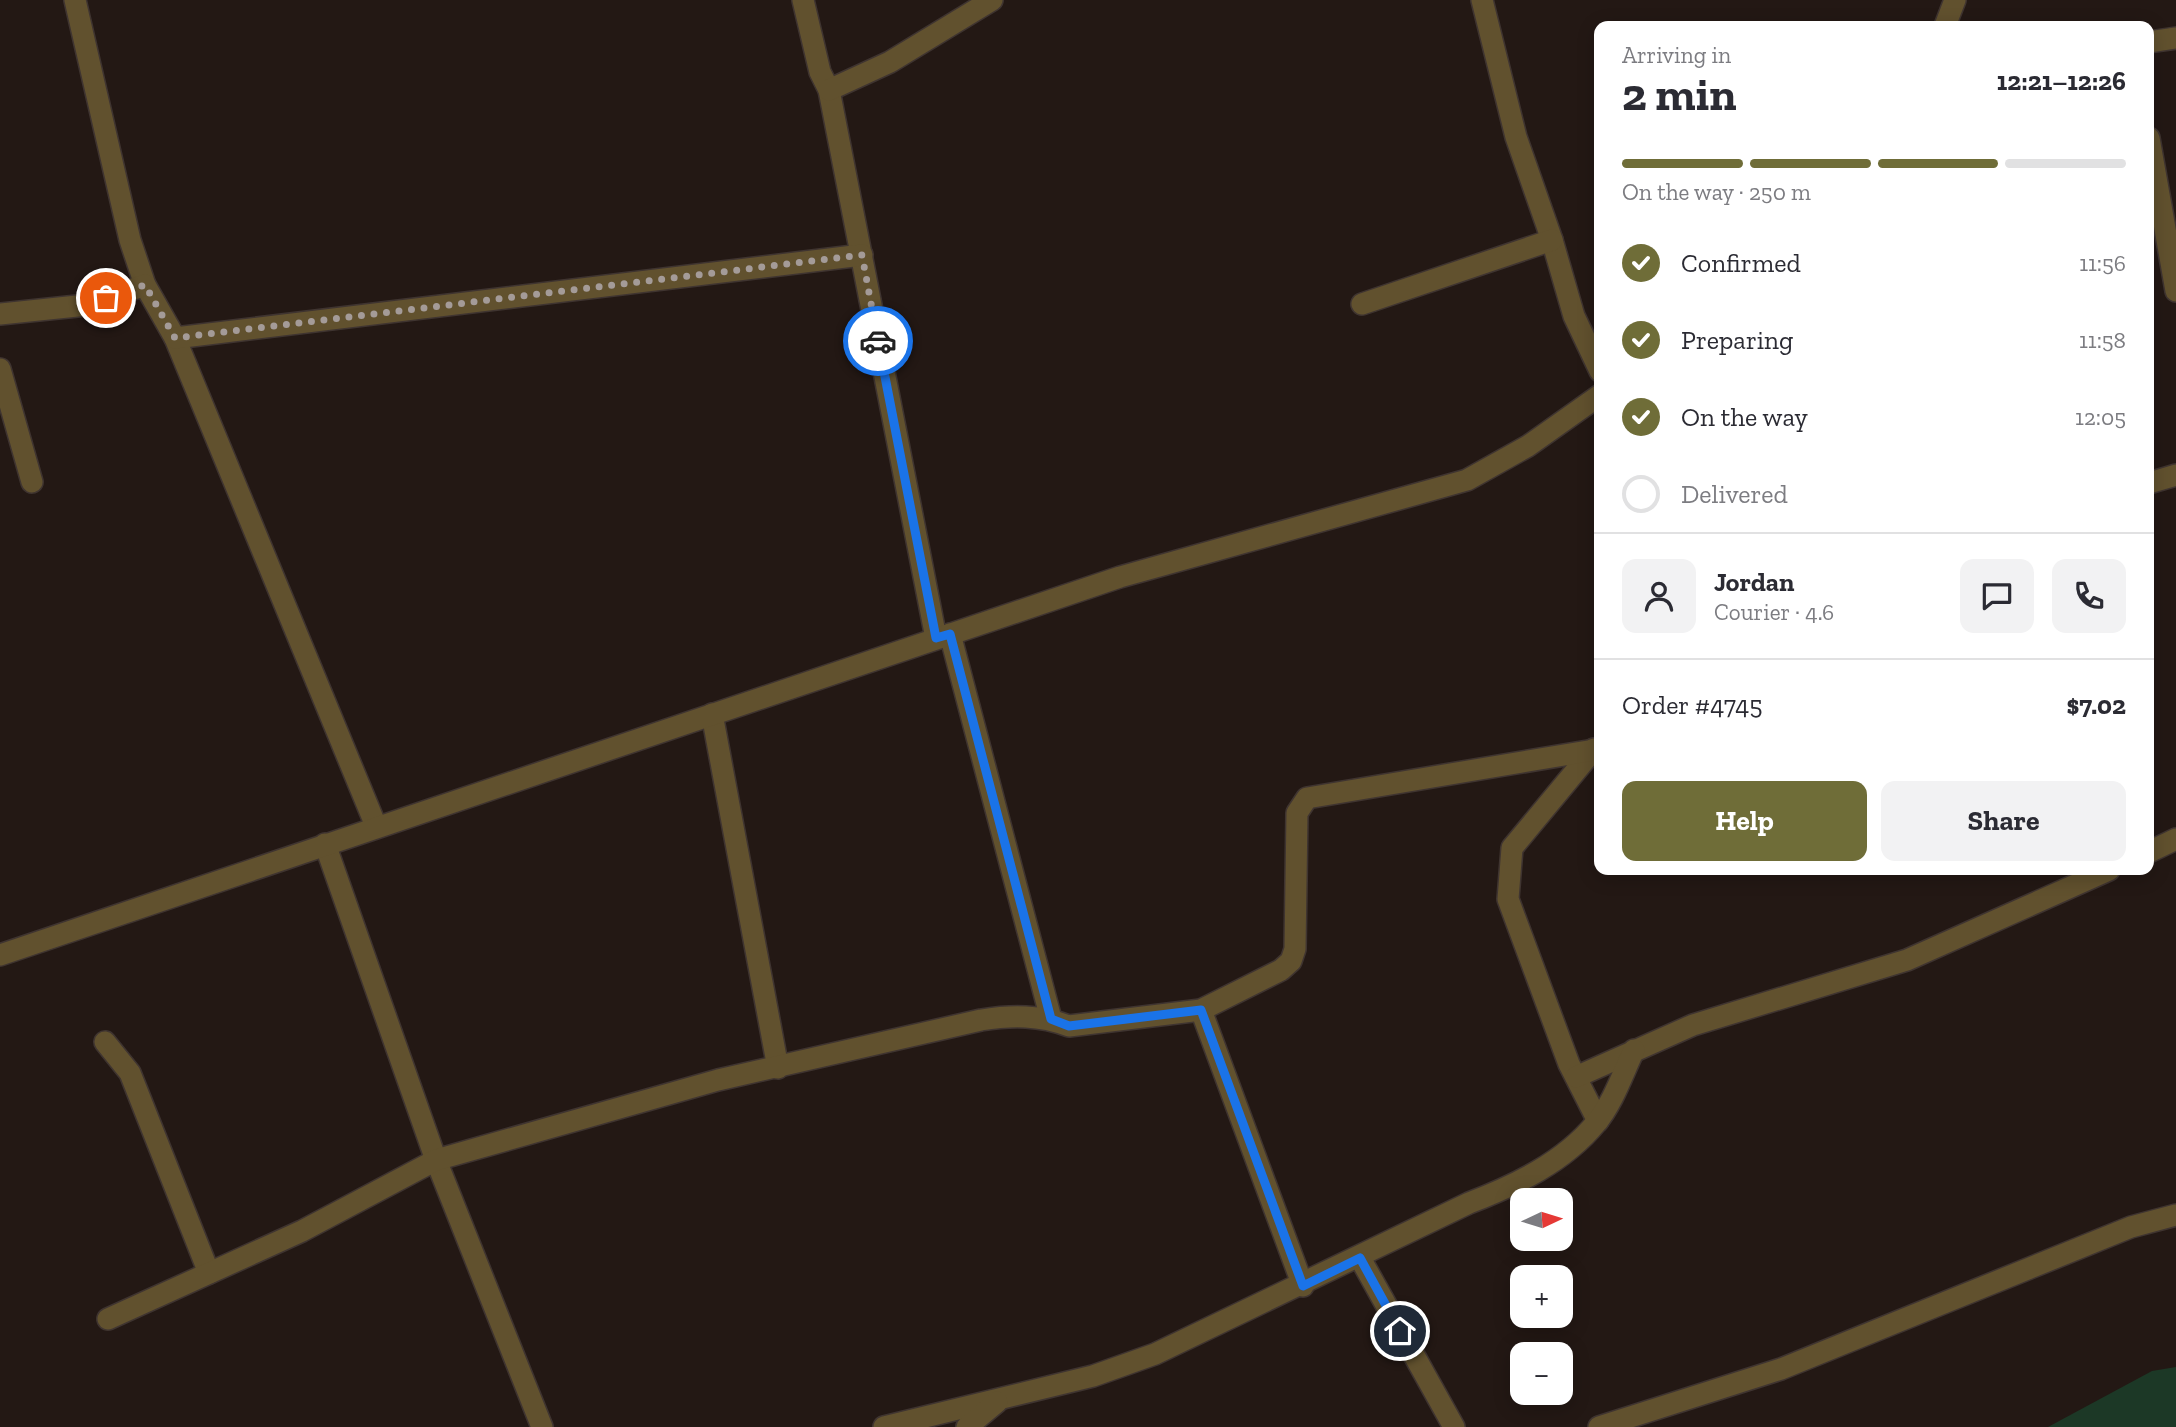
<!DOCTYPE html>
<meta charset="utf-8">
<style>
:root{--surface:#fff;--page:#f2f2f3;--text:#2b2b33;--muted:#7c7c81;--line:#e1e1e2;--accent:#6f6d38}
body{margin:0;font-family:"Zilla Slab",serif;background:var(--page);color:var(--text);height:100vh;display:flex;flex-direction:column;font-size:26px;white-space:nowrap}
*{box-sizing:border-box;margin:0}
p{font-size:23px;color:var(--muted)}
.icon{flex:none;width:38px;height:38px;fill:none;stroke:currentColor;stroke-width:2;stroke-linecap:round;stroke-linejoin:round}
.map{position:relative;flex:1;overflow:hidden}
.details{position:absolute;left:1594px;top:21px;width:560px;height:854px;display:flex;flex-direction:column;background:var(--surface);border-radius:14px;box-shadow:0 4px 18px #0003}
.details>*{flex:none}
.needle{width:46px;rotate:86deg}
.tools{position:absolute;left:1510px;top:1188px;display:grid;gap:14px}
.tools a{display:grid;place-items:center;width:63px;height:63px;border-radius:14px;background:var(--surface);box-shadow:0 4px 18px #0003;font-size:35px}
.pin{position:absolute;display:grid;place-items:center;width:60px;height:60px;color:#fff;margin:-30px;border:4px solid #fff;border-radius:50%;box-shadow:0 2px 7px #0007}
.courier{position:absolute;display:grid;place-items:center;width:70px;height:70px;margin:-35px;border:5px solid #1a73e8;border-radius:50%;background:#fff;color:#222;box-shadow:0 2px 9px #0007}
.overview em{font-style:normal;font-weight:800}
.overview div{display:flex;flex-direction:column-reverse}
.overview{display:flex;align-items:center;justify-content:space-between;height:119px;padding:0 28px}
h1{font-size:46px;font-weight:800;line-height:52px}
.bar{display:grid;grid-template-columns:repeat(4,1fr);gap:10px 7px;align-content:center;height:84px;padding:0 28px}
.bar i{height:9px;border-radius:5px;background:var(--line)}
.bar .current{background:var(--accent)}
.bar p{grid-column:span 4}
.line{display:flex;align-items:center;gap:18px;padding:0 28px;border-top:2px solid var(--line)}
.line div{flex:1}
.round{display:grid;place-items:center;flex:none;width:74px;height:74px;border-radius:14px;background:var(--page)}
ol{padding:0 28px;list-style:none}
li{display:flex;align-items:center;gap:21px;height:77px}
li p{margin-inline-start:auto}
li .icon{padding:7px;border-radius:50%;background:var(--accent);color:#fff;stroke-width:4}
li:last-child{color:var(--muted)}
li i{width:38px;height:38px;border:4px solid var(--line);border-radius:50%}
.primary-button{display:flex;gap:14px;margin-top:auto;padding:14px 28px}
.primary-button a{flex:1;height:80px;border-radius:14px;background:var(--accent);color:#fff;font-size:28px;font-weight:800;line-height:80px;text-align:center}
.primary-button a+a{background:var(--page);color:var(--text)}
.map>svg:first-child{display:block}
.green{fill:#1c3826}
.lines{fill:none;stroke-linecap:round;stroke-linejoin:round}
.minor-casing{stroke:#3f3430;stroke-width:24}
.minor{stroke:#61512e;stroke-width:21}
.done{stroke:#a49b98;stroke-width:7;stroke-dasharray:0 12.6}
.route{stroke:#1a73e8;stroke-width:9}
</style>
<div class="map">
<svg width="2176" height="1427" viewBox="0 0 2176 1427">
<rect width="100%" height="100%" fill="#231814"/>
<polygon class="green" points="2176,1367 2176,1427 2048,1427 2152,1371"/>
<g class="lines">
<defs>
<g id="minor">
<polyline points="75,0 130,240 145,285 175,338 376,826"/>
<polyline points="803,0 820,72 829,90 936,638"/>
<polyline points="1482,0 1516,137 1552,240 1574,316 1600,371"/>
<polyline points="1945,26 1955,0"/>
<polyline points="2149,42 2176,38"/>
<polyline points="829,90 890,62 992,0"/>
<polyline points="2149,138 2176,291"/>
<polyline points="1362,304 1552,240"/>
<polyline points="0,314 87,305 145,285"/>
<polyline points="175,338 862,255"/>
<polyline points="0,369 32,482"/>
<polyline points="2149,483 2176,475"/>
<polyline points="950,634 1051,1019"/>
<polyline points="712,714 778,1068"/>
<polyline points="1594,749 1512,848 1508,899 1569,1064 1598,1121"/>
<polyline points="325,844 436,1160 542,1427"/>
<polyline points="2149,852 2176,839"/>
<polyline points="0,955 1120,577 1467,480 1528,446 1600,395"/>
<polyline points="1201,1010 1303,1286"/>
<polyline points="105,1042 130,1073 209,1273"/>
<polyline points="1576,1077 1693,1025 1907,960 2109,870"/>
<polyline points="1360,1258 1454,1427"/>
<path d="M108,1319L302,1231L436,1160L718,1080L981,1020C1012,1015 1040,1015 1069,1026L1201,1010L1281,970L1291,961L1295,949L1297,813L1307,798L1600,749"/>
<path d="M884,1427L1093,1376L1155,1354L1469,1203C1516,1185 1564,1162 1596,1123C1613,1103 1623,1073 1634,1050"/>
<polyline points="967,1427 997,1402"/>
<polyline points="1599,1427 1781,1369 2131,1227 2176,1215"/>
</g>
</defs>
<use href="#minor" class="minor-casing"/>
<use href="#minor" class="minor"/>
</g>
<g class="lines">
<polyline class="done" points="106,298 145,285 175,338 862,255 878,341"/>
<polyline class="route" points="878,341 936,638 950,634 1051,1019 1069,1026 1201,1010 1303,1286 1360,1258 1400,1331"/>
</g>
</svg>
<div class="tools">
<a><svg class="needle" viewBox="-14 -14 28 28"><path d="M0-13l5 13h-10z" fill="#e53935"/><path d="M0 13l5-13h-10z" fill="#7c7c81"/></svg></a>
<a>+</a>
<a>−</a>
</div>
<div class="pin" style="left:106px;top:298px;background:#ea580c"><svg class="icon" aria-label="bag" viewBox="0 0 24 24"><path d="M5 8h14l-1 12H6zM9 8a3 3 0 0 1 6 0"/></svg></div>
<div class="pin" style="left:1400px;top:1331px;background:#1f2937"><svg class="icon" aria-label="home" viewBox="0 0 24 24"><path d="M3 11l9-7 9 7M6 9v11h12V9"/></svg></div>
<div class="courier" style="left:878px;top:341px"><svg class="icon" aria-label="car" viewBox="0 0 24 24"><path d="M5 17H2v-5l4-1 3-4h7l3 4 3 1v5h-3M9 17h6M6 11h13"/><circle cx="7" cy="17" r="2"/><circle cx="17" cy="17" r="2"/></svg></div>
<section class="details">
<div class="overview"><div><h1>2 min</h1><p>Arriving in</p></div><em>12:21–12:26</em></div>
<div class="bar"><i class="current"></i><i class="current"></i><i class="current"></i><i></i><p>On the way · 250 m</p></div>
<ol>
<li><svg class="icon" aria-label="check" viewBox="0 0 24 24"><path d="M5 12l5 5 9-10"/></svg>Confirmed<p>11:56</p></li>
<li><svg class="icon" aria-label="check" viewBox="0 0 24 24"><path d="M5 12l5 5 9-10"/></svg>Preparing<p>11:58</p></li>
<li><svg class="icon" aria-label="check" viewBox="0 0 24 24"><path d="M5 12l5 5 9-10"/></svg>On the way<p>12:05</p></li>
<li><i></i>Delivered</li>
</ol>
<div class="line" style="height:126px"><a class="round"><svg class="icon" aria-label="person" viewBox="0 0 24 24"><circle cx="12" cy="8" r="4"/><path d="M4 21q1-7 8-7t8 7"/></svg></a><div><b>Jordan</b><p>Courier · 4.6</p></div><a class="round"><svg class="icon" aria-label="chat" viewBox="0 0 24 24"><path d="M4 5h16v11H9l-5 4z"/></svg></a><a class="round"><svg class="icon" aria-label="phone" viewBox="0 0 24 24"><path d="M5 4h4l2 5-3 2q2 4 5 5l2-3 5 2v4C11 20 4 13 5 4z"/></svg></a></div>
<div class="line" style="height:91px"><div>Order #4745</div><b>$7.02</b></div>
<div class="primary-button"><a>Help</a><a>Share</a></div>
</section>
</div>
